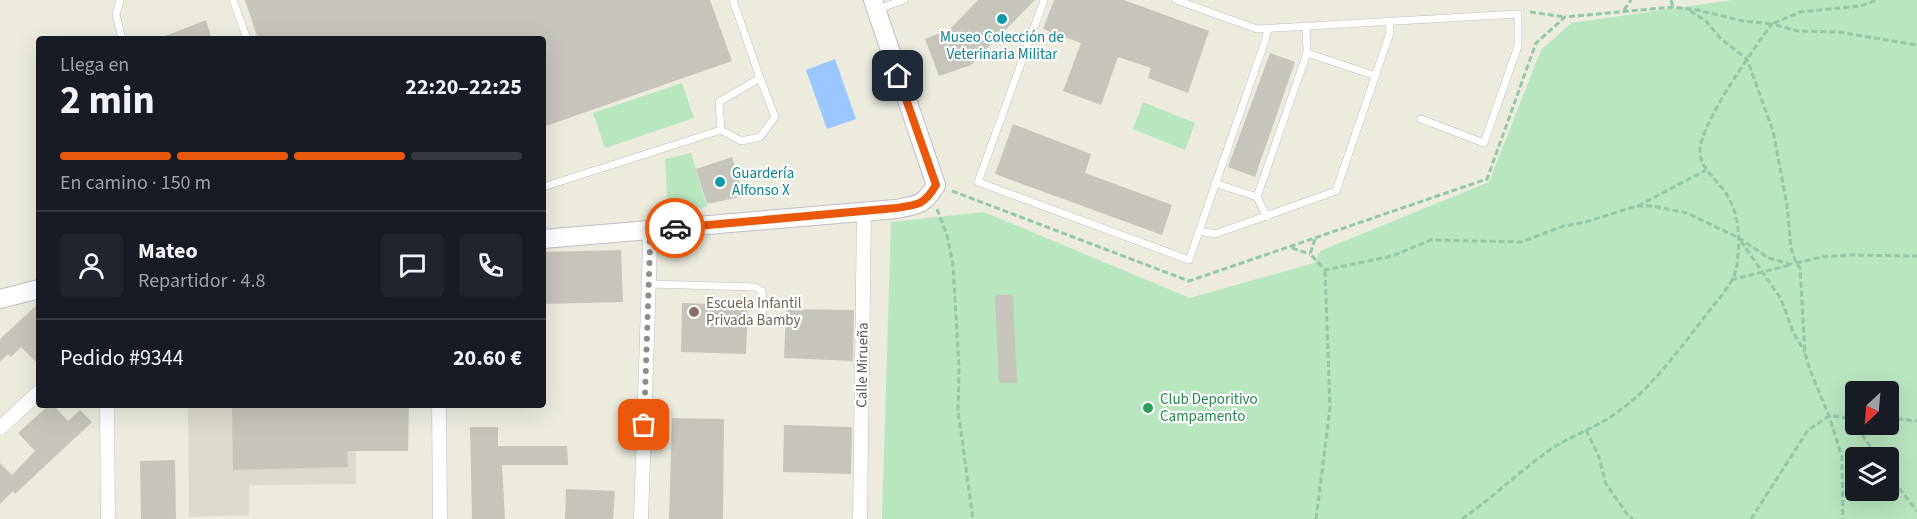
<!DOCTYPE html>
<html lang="es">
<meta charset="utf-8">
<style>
:root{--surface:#171b24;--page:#20242c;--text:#f1f3f6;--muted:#9ea1a6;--line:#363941;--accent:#ea580c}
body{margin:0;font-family:"Source Sans 3",sans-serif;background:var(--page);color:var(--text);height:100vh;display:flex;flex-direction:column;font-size:22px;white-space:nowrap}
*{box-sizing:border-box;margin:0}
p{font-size:20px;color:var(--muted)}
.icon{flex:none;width:33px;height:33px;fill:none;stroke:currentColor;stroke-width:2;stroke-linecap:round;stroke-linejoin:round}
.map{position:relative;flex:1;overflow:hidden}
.details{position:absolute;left:36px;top:36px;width:510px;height:372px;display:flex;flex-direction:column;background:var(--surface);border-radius:6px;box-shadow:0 6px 24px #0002}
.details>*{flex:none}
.needle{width:39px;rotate:206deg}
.tools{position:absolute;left:1845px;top:381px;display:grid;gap:12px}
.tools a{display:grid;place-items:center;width:54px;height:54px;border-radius:6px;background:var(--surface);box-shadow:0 6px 24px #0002;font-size:30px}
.pin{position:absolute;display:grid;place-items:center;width:51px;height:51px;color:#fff;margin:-26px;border-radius:12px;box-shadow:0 3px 9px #0006}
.courier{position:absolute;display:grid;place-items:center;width:60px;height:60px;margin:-30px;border:4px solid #ea580c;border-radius:50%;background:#fff;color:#222;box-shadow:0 2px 8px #0007}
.headline em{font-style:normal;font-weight:700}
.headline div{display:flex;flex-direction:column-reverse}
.headline{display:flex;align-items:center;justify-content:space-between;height:102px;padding:0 24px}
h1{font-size:39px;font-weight:700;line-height:45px}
.bar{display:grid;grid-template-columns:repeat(4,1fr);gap:9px 6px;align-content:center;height:72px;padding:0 24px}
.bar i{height:8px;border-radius:4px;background:var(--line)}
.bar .active{background:var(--accent)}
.bar p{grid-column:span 4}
.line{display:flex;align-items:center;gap:15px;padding:0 24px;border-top:2px solid var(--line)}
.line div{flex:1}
.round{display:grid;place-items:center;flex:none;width:63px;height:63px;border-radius:6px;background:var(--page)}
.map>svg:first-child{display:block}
.education{fill:#dcdacd}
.green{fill:#b8e6bf;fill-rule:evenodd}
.water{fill:#9bc6ff}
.building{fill:#c7c5bb}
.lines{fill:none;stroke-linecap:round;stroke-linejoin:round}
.lane-casing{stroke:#bcbdc4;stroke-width:8}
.street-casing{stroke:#bcbdc4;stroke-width:15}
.secondary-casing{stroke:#bcbec6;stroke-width:20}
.path{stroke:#92c7a8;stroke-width:3;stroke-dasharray:6 3;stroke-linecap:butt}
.lane{stroke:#fff;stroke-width:7}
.street{stroke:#fff;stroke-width:14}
.secondary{stroke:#fff;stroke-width:18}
.done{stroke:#8c8d8d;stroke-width:6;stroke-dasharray:0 10.8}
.route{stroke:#ea580c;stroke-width:8}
.culture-dot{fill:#0f9aa8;stroke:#fff;stroke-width:2}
.education-dot{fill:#8d6e63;stroke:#fff;stroke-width:2}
.leisure-dot{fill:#2e9e5b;stroke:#fff;stroke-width:2}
.labels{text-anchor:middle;stroke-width:4.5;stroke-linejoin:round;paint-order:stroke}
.culture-label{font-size:15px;fill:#0d838f;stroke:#fff}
.education-label{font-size:15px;fill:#785e54;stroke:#fff;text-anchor:start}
.street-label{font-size:15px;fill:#585a61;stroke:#fff}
.leisure-label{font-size:15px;fill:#27864d;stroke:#fff;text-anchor:start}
</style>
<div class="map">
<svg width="1917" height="519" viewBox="0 0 1917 519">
<rect width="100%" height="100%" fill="#ecebde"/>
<polygon class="education" points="188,405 356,405 356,484 249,485 249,515 189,517"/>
<g class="green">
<path d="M1732,0H1917V519H882L891,222L984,212L1190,298L1314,263L1320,251L1489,182L1541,50L1571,23ZM1856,392H1888V424H1856ZM1856,458H1888V490H1856Z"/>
<polygon points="682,83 694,118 605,148 593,113"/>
<polygon points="1143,102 1195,123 1185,150 1133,129"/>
<polygon points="691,153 707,207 668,210 665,159"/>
</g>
<polygon class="water" points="835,59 856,119 827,129 806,70"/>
<g class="building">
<polygon points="245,0 710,0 732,61 543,127 543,39 258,39"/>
<polygon points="978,0 1035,0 971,65 939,76 925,39 950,29"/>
<polygon points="1054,0 1124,0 1209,31 1188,93 1148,78 1151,68 1118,57 1101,105 1063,91 1081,43 1043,29"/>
<polygon points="206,20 212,39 161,39 160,38"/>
<polygon points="1270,53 1295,62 1255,177 1228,167"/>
<polygon points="1013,124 1091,154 1085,173 1172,205 1162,235 995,174"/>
<polygon points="732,157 744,196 707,204 696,169"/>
<polygon points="621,250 623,302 543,304 543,252"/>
<polygon points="995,295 1013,295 1017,383 999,383"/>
<polygon points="39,303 39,365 21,347 11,357 8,354 0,362 0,339"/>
<polygon points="682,303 748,305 746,354 681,352"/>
<polygon points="786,309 854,310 853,361 784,358"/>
<polygon points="49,405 53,405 68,421 80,410 92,422 15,494 13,491 0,504 0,463 12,475 35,451 18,433"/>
<polygon points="232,405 409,405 408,451 347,451 348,467 233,470"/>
<polygon points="672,418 724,419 723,519 669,519"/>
<polygon points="784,425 852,427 851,474 783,472"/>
<polygon points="470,427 498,427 498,446 567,446 568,465 502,465 505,519 472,519"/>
<polygon points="175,460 176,519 141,519 140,461"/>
<polygon points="566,489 615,491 613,519 565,519"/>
</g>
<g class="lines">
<defs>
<g id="lane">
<polyline points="120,0 116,14 122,39"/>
<polyline points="233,0 247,39"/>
<polyline points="1044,0 978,182 1189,260 1265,41 1268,29"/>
<polyline points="1176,0 1257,29 1518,14 1518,46 1484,143 1421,119"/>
<polyline points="878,9 904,0"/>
<polyline points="1307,53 1376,76"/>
<polyline points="721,130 741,141 760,137 775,117 760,78"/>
<polyline points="1215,183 1257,197 1267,217"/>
<polyline points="543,187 721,130 719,102 760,78 733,0"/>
<polyline points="1257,197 1307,53 1306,27"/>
<polyline points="1199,231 1215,234 1336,191 1390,33 1389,22"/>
<polyline points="649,284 755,287 762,291 763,319"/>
</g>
<g id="street">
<polyline points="107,405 108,519"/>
<polyline points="439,405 440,519"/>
<polyline points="0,428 39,392"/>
<polyline points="641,519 650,246 649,230"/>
<polyline points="860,519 864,211"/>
</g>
<g id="secondary">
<path d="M543,239L896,209C918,205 924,205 936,185L873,0"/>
<polyline points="0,299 39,289"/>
</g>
</defs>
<use href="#lane" class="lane-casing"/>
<use href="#street" class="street-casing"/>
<use href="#secondary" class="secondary-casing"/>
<g class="path">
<polyline points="1671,0 1673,7"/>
<polyline points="1624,10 1631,0"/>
<polyline points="1690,11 1706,21 1721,39 1747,59 1773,131 1787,205 1791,248 1796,263 1800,268 1805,353 1810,370 1829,416 1842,457 1843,519"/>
<polyline points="1530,12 1565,17"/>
<polyline points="952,191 1189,281 1487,179 1536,43 1565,17 1673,7 1697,10 1743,21 1772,24 1800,12 1860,6 1877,0"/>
<polyline points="1638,206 1706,170"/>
<polyline points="937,209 947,235 953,265 959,367 958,410 973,519"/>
<polyline points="1315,239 1310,254 1325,270 1392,256 1431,240 1521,242 1564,226 1586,222 1636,206 1652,206 1687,213 1739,238 1769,258 1793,265"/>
<polyline points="1741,241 1781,299 1793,332 1805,352"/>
<polyline points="1292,248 1310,254"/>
<polyline points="1796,263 1822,257 1849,255 1917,256"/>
<polyline points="1731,280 1790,265"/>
<polyline points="1888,418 1917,421"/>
<polyline points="1586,430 1599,457 1606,484 1627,514 1633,519"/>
<polyline points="1888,474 1917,511"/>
<polyline points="1316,519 1330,408 1325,270"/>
<path d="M1462,519C1493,497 1520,471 1551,449C1571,436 1595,428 1615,414C1652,388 1679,350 1706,315C1717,300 1735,283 1737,265C1740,241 1740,216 1727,195C1719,181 1702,171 1700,154C1697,127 1755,47 1772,24L1798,31L1838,32L1917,45"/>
<polyline points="1751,519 1808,430 1829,416 1843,417 1857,427 1878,458"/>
</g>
<use href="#lane" class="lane"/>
<use href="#street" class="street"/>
<use href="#secondary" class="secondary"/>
</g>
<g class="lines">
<polyline class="done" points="644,425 650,246 649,230 675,228"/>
<path class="route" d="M675,228L896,208C918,205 924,205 936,185L898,76"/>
</g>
<g class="culture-dot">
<circle cx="1002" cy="19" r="6"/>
<circle cx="720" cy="182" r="6"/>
</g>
<circle class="education-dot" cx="694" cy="312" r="6"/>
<circle class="leisure-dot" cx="1148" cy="408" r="6"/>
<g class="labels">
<g class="culture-label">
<text x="1002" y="42">Museo Colección de<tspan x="1002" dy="17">Veterinaria Militar</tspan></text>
<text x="732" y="178" text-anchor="start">Guardería<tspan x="732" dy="17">Alfonso X</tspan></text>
</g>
<g class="education-label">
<text x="706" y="308">Escuela Infantil<tspan x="706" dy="17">Privada Bamby</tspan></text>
</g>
<g class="street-label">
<text transform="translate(862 365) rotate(-89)" y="5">Calle Mirueña</text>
</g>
<g class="leisure-label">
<text x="1160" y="404">Club Deporitivo<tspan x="1160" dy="17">Campamento</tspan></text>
</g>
</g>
</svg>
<div class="tools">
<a><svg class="needle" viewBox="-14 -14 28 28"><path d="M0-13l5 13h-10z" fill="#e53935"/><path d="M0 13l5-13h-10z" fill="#9ea1a6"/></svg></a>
<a><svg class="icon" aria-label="layers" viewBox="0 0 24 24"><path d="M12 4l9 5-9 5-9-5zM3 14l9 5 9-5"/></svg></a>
</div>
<div class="pin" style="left:644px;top:425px;background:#ea580c"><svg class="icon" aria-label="bag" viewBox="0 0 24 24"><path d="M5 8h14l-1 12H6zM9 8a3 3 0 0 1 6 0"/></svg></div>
<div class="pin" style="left:898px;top:76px;background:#1f2937"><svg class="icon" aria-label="home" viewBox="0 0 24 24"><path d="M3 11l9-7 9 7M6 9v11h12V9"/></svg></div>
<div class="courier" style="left:675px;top:228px"><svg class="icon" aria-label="car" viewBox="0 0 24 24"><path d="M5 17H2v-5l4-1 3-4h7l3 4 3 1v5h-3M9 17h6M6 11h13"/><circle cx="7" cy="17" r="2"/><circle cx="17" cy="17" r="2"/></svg></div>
<section class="details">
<div class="headline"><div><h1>2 min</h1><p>Llega en</p></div><em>22:20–22:25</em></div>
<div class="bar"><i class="active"></i><i class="active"></i><i class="active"></i><i></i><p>En camino · 150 m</p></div>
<div class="line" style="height:108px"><a class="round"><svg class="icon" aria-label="person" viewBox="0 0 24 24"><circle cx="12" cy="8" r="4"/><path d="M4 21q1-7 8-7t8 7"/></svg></a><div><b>Mateo</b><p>Repartidor · 4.8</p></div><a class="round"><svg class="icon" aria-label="chat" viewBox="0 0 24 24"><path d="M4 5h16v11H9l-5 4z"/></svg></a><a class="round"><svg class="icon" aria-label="phone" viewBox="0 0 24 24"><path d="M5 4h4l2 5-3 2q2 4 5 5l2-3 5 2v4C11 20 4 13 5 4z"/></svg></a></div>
<div class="line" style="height:78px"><div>Pedido #9344</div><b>20.60 €</b></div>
</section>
</div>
